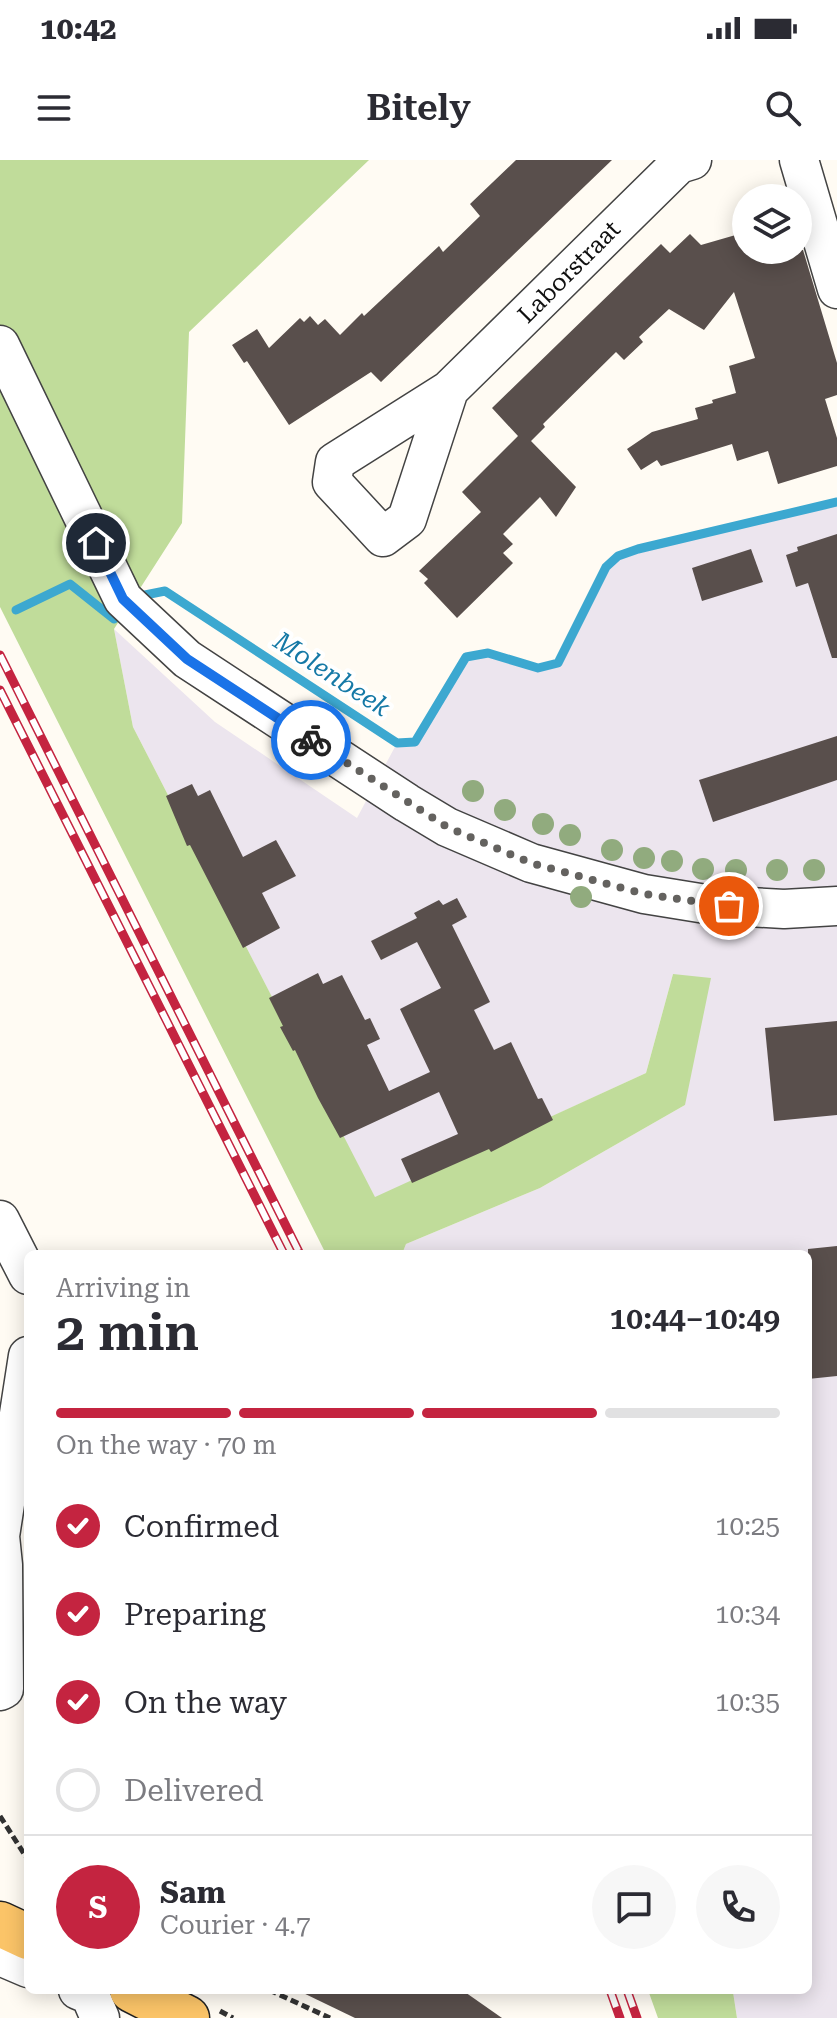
<!DOCTYPE html>
<meta charset="utf-8">
<style>
:root{--surface:#fff;--page:#f7f7f7;--text:#2b2b33;--muted:#7c7c81;--line:#e1e1e2;--accent:#c42440}
body{margin:0;font-family:"Roboto Serif",serif;background:var(--page);color:var(--text);height:100vh;display:flex;flex-direction:column;font-size:30px;white-space:nowrap}
*{box-sizing:border-box;margin:0}
p{font-size:26px;color:var(--muted)}
.icon{flex:none;width:44px;height:44px;fill:none;stroke:currentColor;stroke-width:2;stroke-linecap:round;stroke-linejoin:round}
.map{position:relative;flex:1;overflow:hidden}
.panel{position:absolute;left:24px;top:1090px;width:788px;height:744px;display:flex;flex-direction:column;background:var(--surface);border-radius:12px;box-shadow:0 4px 20px #0003}
.panel>*{flex:none}
.controls{position:absolute;left:732px;top:24px;display:grid;gap:16px}
.controls a{display:grid;place-items:center;width:80px;height:80px;border-radius:50%;background:var(--surface);box-shadow:0 4px 20px #0003;font-size:40px}
.pin{position:absolute;display:grid;place-items:center;width:68px;height:68px;color:#fff;margin:-34px;border:4px solid #fff;border-radius:50%;box-shadow:0 2px 8px #0007}
.courier{position:absolute;display:grid;place-items:center;width:80px;height:80px;margin:-40px;border:6px solid #1a73e8;border-radius:50%;background:#fff;color:#222;box-shadow:0 2px 10px #0007}
.head em{font-style:normal;font-weight:600}
.head div{display:flex;flex-direction:column-reverse}
.head{display:flex;align-items:center;justify-content:space-between;height:136px;padding:0 32px}
h1{font-size:52px;font-weight:600;line-height:60px}
.bar{display:grid;grid-template-columns:repeat(4,1fr);gap:12px 8px;align-content:center;height:96px;padding:0 32px}
.bar i{height:10px;border-radius:6px;background:var(--line)}
.bar .on{background:var(--accent)}
.bar p{grid-column:span 4}
.line{display:flex;align-items:center;gap:20px;padding:0 32px;border-top:2px solid var(--line)}
.line div{flex:1}
.round{display:grid;place-items:center;flex:none;width:84px;height:84px;border-radius:42px;background:var(--page)}
ol{padding:0 32px;list-style:none}
li{display:flex;align-items:center;gap:24px;height:88px}
li p{margin-inline-start:auto}
li .icon{padding:8px;border-radius:50%;background:var(--accent);color:#fff;stroke-width:4}
li:last-child{color:var(--muted)}
li i{width:44px;height:44px;border:4px solid var(--line);border-radius:50%}
.status{display:flex;justify-content:space-between;align-items:center;height:56px;padding:0 40px;background:var(--surface);direction:ltr}
.status svg{height:22px;fill:currentColor}
header{display:flex;justify-content:space-between;align-items:center;height:104px;padding:0 32px;background:var(--surface);font-size:36px;font-weight:600}
.map>svg:first-child{display:block}
.industrial{fill:#ece5ee}
.forest{fill:#c0dc9a}
.lines{fill:none;stroke-linecap:round;stroke-linejoin:round}
.stream{stroke:#3ca8d0;stroke-width:9}
.building{fill:#594f4c}
.minor-casing{stroke:#434343;stroke-width:41}
.major-casing{stroke:#212121;stroke-width:47}
.path{stroke:#323232;stroke-width:5;stroke-dasharray:8 4;stroke-linecap:butt}
.minor{stroke:#fff;stroke-width:38}
.major{stroke:#fbc468;stroke-width:44}
.rail-casing{stroke:#c42440;stroke-width:9}
.rail{stroke:#fff;stroke-width:6;stroke-dasharray:18;stroke-linecap:butt}
.tree{fill:#91ab7e}
.done{stroke:#64625f;stroke-width:8;stroke-dasharray:0 14.4}
.route{stroke:#1a73e8;stroke-width:10}
.labels{text-anchor:middle;stroke-width:8;stroke-linejoin:round;paint-order:stroke}
.street-label{font-size:24px;fill:#101010;stroke:#fff}
.water-label{font-size:26px;font-style:italic;fill:#1579a6;stroke:#fff}
</style>
<div class="status"><b>10:42</b><svg viewBox="0 0 49 12"><path d="M0 12V9h3v3zM5 12V6h3v6zM10 12V3h3v9zM15 12V0h3v12zM26 1h20v11H26zM47 4h2v5h-2z"/></svg></div>
<header><svg class="icon" aria-label="menu" viewBox="0 0 24 24"><path d="M4 6h16M4 12h16M4 18h16"/></svg>Bitely<svg class="icon" aria-label="search" viewBox="0 0 24 24"><circle cx="10" cy="10" r="6"/><path d="M15 15l6 6"/></svg></header>
<div class="map">
<svg width="837" height="1858" viewBox="0 0 837 1858">
<rect width="100%" height="100%" fill="#fffbf3"/>
<polygon class="industrial" points="837,342 837,1858 737,1858 733,1832 734,1830 808,1830 808,1094 402,1094 406,1084 540,1028 685,945 673,814 646,913 375,1038 133,567 114,469 215,562 357,658 397,583 415,582 466,497 488,493 538,508 558,503 606,407 618,396 638,389"/>
<g class="forest">
<polygon points="0,0 369,0 189,172 182,363 114,469 133,567 375,1037 646,913 673,814 711,818 685,945 540,1028 406,1084 402,1094 326,1094 0,447"/>
<polygon points="648,1830 734,1830 733,1832 737,1858 658,1858"/>
</g>
<g class="lines">
<g class="stream">
<polyline points="135,437 165,431 397,583 415,582 466,497 488,493 538,508 558,503 606,407 618,396 638,389 837,342"/>
<polyline points="16,450 70,424 114,459 119,449"/>
</g>
</g>
<g class="building">
<polygon points="516,0 612,0 381,222 371,212 289,265 247,201 244,203 232,185 257,169 269,188 300,158 304,162 310,156 318,165 325,159 340,175 362,153 364,156 439,86 443,92 480,56 470,44"/>
<polygon points="746,72 746,90 803,90 837,203 837,235 825,239 837,278 837,306 778,324 768,291 737,301 732,284 661,306 657,300 641,310 627,289 652,272 698,259 695,248 713,243 712,240 736,233 729,206 755,198 734,132 704,170 669,149 639,177 643,182 624,200 616,192 543,264 545,267 531,281 576,327 556,357 540,337 503,374 513,384 503,393 513,403 457,458 424,423 428,419 419,411 481,352 462,332 518,276 492,248 661,84 670,93 690,74 701,85"/>
<polygon points="837,374 837,498 832,498 808,423 796,427 786,395 798,391 797,387"/>
<polygon points="751,389 763,422 702,441 692,408"/>
<polygon points="837,576 837,620 713,662 699,620"/>
<polygon points="192,624 198,636 210,630 243,697 276,680 296,716 262,733 280,768 243,788 190,685 187,686 166,636"/>
<polygon points="457,738 467,757 452,765 490,842 474,850 494,890 511,882 538,939 542,938 553,960 491,992 489,989 412,1023 401,999 458,974 439,932 340,978 318,938 295,890 293,891 280,867 283,866 269,838 318,813 323,824 342,815 365,860 370,858 380,879 367,885 389,931 430,912 400,849 441,828 417,782 381,800 371,781 417,758 414,753 439,740 443,745"/>
<polygon points="837,861 837,955 774,961 765,868"/>
<polygon points="837,1086 837,1216 808,1219 808,1089"/>
<polygon points="297,1830 462,1830 502,1858 355,1858"/>
</g>
<g class="lines">
<defs>
<g id="minor">
<polyline points="799,0 837,129"/>
<polyline points="0,185 123,439 187,499 407,643 447,667 531,703 644,734 712,745 784,749 837,746"/>
<polyline points="449,230 407,359 383,377 332,322 335,302 449,230 679,4 692,0"/>
<polyline points="0,1060 28,1115"/>
<polyline points="0,1531 4,1529 3,1405 0,1376 28,1196"/>
<polyline points="0,1796 28,1808"/>
<polyline points="78,1830 90,1835 100,1858"/>
</g>
<g id="major">
<polyline points="0,1764 28,1777"/>
<polyline points="132,1830 187,1858"/>
</g>
</defs>
<use href="#minor" class="minor-casing"/>
<use href="#major" class="major-casing"/>
<g class="path">
<polyline points="0,1656 28,1700"/>
<polyline points="269,1830 330,1858"/>
<polyline points="220,1851 233,1858"/>
</g>
<use href="#minor" class="minor"/>
<use href="#major" class="major"/>
<defs>
<g id="rail">
<polyline points="0,495 300,1094"/>
<polyline points="0,530 284,1094"/>
<polyline points="610,1830 620,1858"/>
<polyline points="627,1830 637,1858"/>
</g>
</defs>
<use href="#rail" class="rail-casing"/>
<use href="#rail" class="rail"/>
</g>
<g class="tree">
<circle cx="473" cy="631" r="11"/>
<circle cx="505" cy="650" r="11"/>
<circle cx="543" cy="664" r="11"/>
<circle cx="570" cy="675" r="11"/>
<circle cx="612" cy="690" r="11"/>
<circle cx="644" cy="698" r="11"/>
<circle cx="672" cy="701" r="11"/>
<circle cx="703" cy="709" r="11"/>
<circle cx="736" cy="710" r="11"/>
<circle cx="777" cy="710" r="11"/>
<circle cx="814" cy="710" r="11"/>
<circle cx="581" cy="737" r="11"/>
</g>
<g class="lines">
<polyline class="done" points="311,580 447,667 531,703 644,734 729,746"/>
<polyline class="route" points="96,383 123,439 187,499 311,580"/>
</g>
<g class="labels">
<g class="street-label">
<text transform="translate(569 112) rotate(-45)" y="8">Laborstraat</text>
</g>
<g class="water-label">
<text transform="translate(332 514) rotate(33)" y="9">Molenbeek</text>
</g>
</g>
</svg>
<div class="controls">
<a><svg class="icon" aria-label="layers" viewBox="0 0 24 24"><path d="M12 4l9 5-9 5-9-5zM3 14l9 5 9-5"/></svg></a>
</div>
<div class="pin" style="left:729px;top:746px;background:#ea580c"><svg class="icon" aria-label="bag" viewBox="0 0 24 24"><path d="M5 8h14l-1 12H6zM9 8a3 3 0 0 1 6 0"/></svg></div>
<div class="pin" style="left:96px;top:383px;background:#1f2937"><svg class="icon" aria-label="home" viewBox="0 0 24 24"><path d="M3 11l9-7 9 7M6 9v11h12V9"/></svg></div>
<div class="courier" style="left:311px;top:580px"><svg class="icon" aria-label="bike" viewBox="0 0 24 24"><circle cx="6" cy="16" r="4"/><circle cx="18" cy="16" r="4"/><path d="M6 16l4-8h5l3 8M10 8l3 8H6M13 5h3"/></svg></div>
<section class="panel">
<div class="head"><div><h1>2 min</h1><p>Arriving in</p></div><em>10:44–10:49</em></div>
<div class="bar"><i class="on"></i><i class="on"></i><i class="on"></i><i></i><p>On the way · 70 m</p></div>
<ol>
<li><svg class="icon" aria-label="check" viewBox="0 0 24 24"><path d="M5 12l5 5 9-10"/></svg>Confirmed<p>10:25</p></li>
<li><svg class="icon" aria-label="check" viewBox="0 0 24 24"><path d="M5 12l5 5 9-10"/></svg>Preparing<p>10:34</p></li>
<li><svg class="icon" aria-label="check" viewBox="0 0 24 24"><path d="M5 12l5 5 9-10"/></svg>On the way<p>10:35</p></li>
<li><i></i>Delivered</li>
</ol>
<div class="line" style="height:144px"><b class="round" style="background:var(--accent);color:#fff">S</b><div><b>Sam</b><p>Courier · 4.7</p></div><a class="round"><svg class="icon" aria-label="chat" viewBox="0 0 24 24"><path d="M4 5h16v11H9l-5 4z"/></svg></a><a class="round"><svg class="icon" aria-label="phone" viewBox="0 0 24 24"><path d="M5 4h4l2 5-3 2q2 4 5 5l2-3 5 2v4C11 20 4 13 5 4z"/></svg></a></div>
</section>
</div>
